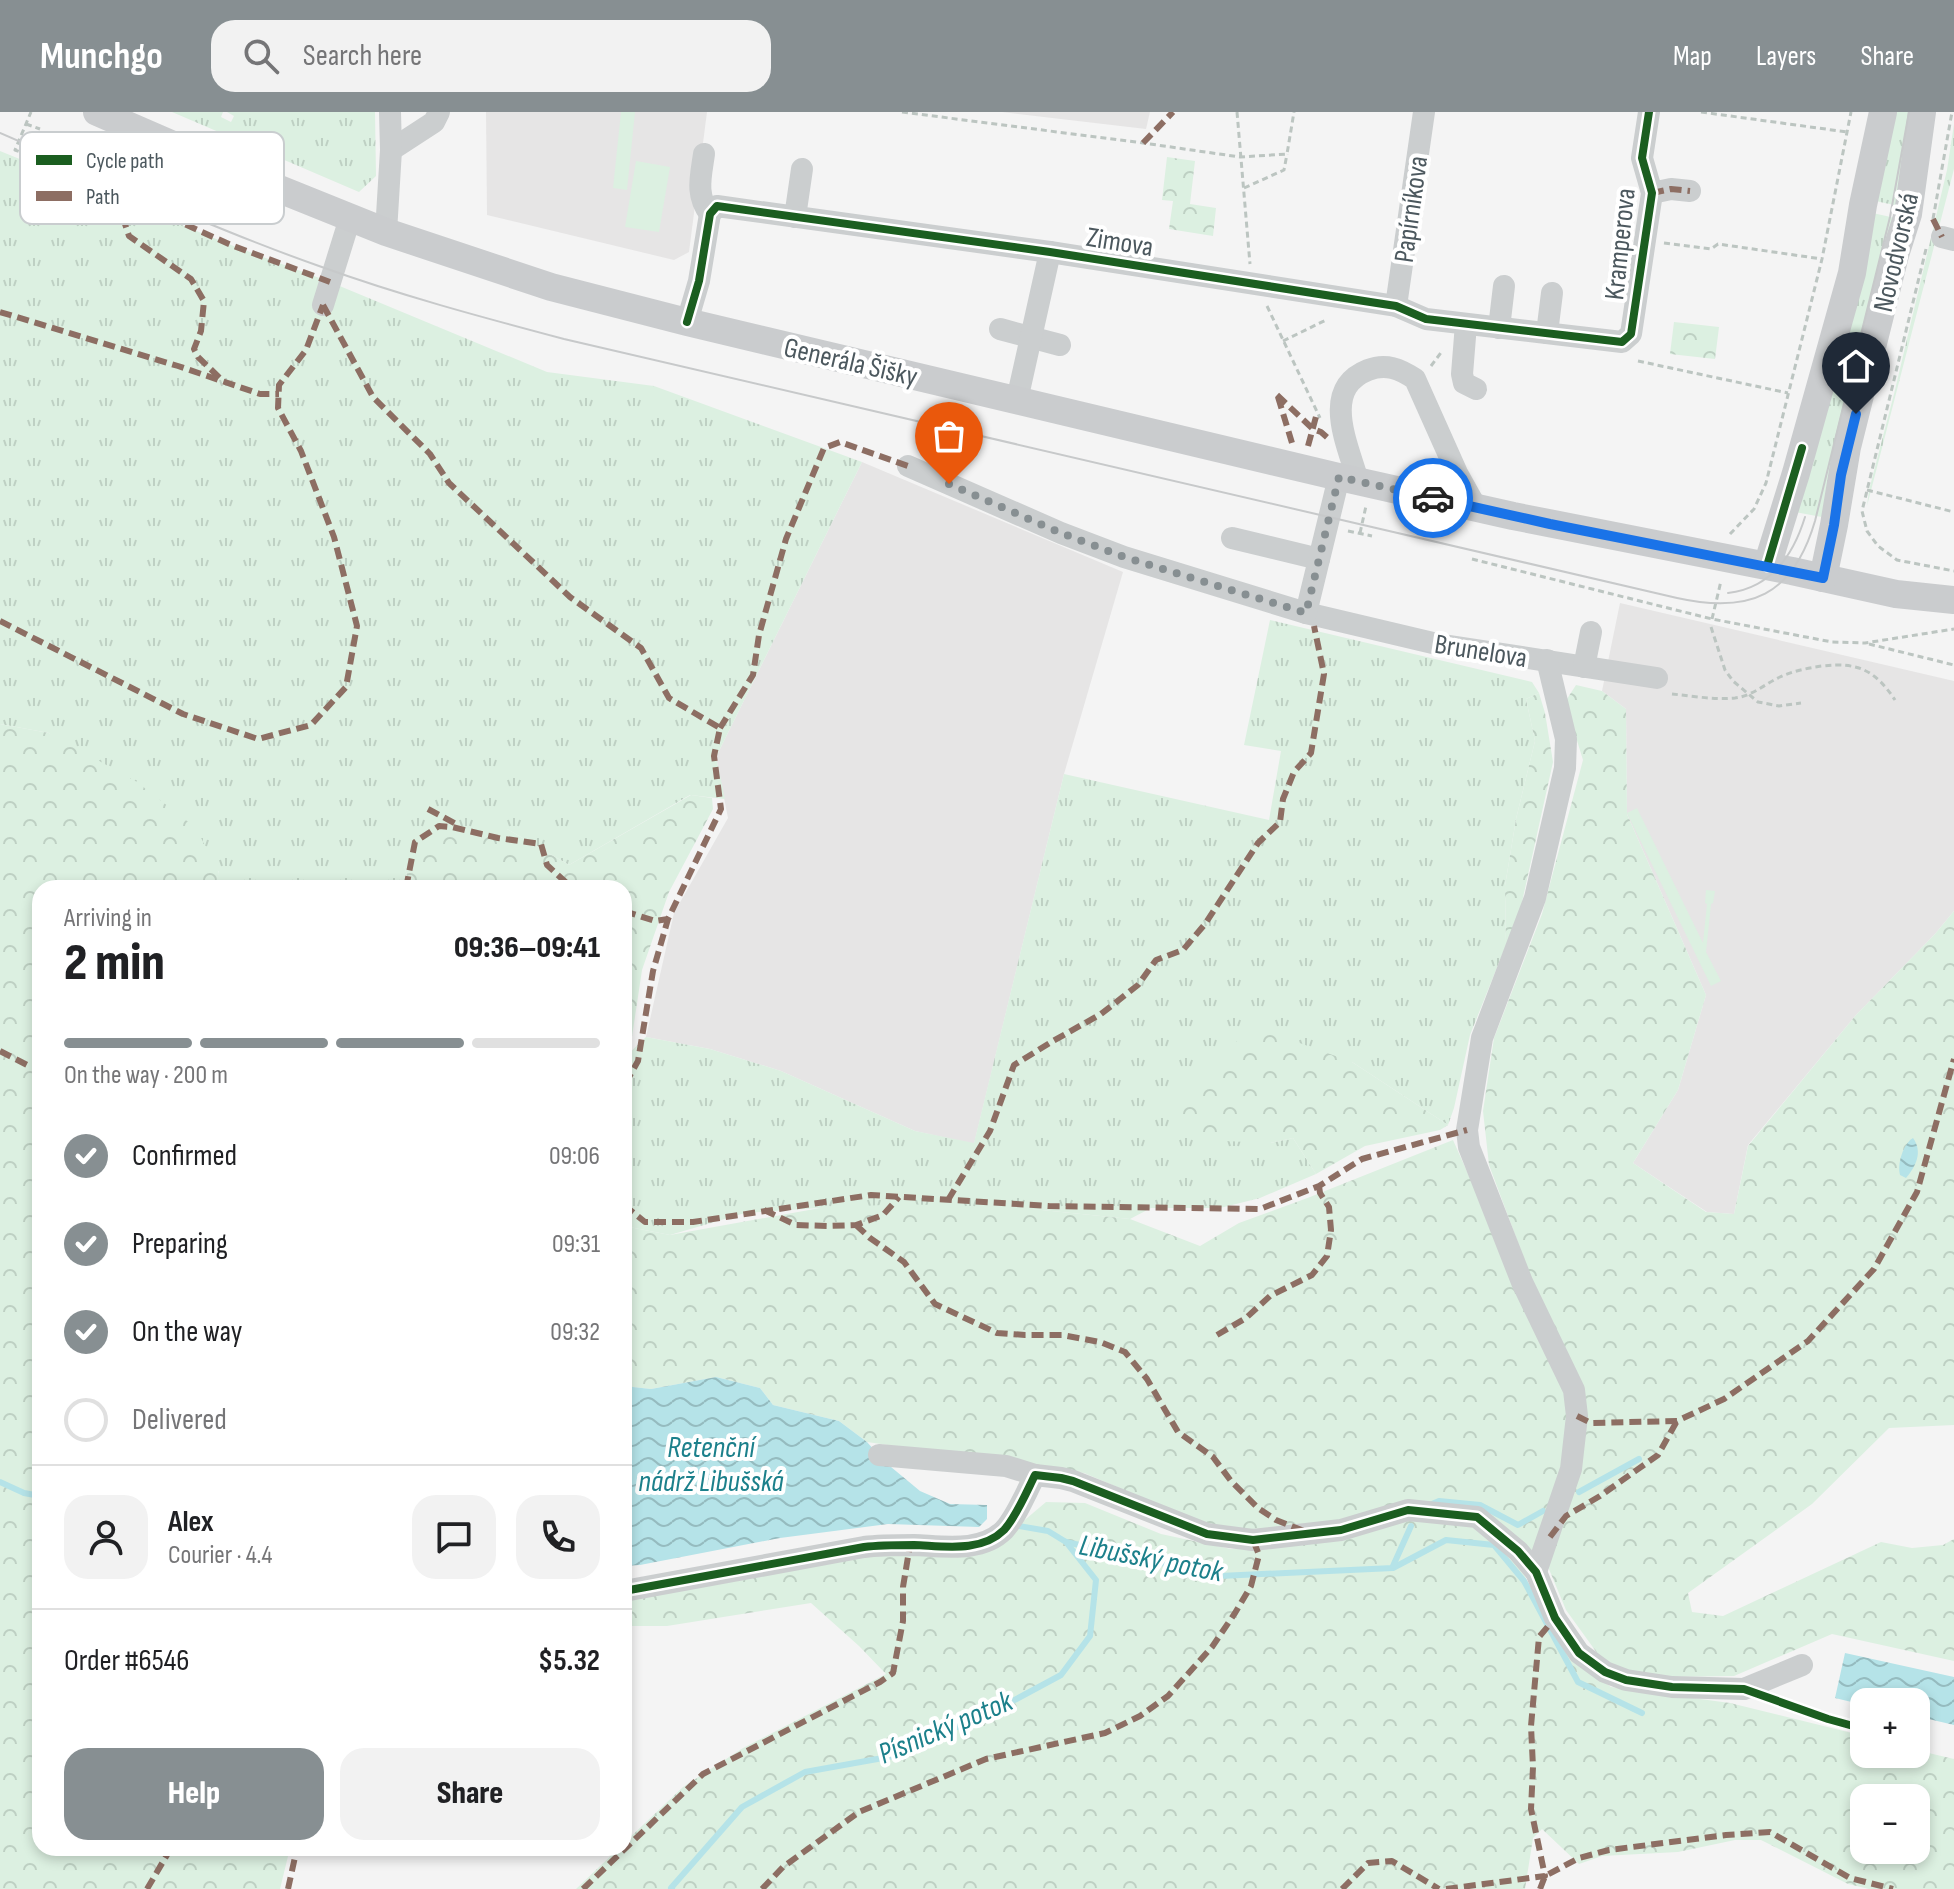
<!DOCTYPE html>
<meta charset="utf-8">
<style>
:root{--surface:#fff;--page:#f2f2f2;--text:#202124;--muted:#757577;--line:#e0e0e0;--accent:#878f92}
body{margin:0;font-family:"Sofia Sans Condensed",sans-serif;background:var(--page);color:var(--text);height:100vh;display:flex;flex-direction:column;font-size:30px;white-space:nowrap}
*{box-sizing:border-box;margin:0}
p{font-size:26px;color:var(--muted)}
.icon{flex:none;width:44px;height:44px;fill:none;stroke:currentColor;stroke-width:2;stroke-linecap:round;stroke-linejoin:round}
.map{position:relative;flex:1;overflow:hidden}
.sheet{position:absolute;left:32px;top:768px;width:600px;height:976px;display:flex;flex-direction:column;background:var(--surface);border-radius:24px;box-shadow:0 4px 12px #0003}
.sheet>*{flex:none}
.buttons{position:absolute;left:1850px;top:1576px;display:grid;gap:16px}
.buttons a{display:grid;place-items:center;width:80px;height:80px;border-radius:16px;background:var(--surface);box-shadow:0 4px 12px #0003;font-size:40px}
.pin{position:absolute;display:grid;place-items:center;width:68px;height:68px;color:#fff;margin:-82px -34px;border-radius:50% 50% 50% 0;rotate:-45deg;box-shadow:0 0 8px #0007}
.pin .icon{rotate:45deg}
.courier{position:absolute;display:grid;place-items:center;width:80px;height:80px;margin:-40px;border:6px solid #1a73e8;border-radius:50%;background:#fff;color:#222;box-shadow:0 2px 10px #0007}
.head em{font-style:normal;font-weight:800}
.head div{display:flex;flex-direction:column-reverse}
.head{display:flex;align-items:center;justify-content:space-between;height:136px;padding:0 32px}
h1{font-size:52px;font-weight:800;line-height:60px}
.bar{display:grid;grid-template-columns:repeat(4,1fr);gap:12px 8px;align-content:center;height:96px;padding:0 32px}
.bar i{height:10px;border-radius:6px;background:var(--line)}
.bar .current{background:var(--accent)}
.bar p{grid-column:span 4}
.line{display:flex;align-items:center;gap:20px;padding:0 32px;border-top:2px solid var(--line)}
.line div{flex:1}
.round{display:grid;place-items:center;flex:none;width:84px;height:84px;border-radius:24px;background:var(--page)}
ol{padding:0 32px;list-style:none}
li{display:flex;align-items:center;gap:24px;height:88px}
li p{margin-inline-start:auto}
li .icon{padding:8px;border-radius:50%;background:var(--accent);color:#fff;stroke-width:4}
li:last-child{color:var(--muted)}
li i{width:44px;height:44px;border:4px solid var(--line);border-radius:50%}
.action{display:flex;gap:16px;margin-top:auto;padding:16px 32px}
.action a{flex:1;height:92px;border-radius:24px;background:var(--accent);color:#fff;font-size:32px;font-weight:800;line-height:92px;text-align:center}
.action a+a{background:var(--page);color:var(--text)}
header{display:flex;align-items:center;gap:48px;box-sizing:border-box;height:112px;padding:0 40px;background:var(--accent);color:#fff}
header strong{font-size:38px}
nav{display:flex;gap:44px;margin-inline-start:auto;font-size:28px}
.search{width:560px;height:72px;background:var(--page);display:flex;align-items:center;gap:20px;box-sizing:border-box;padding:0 28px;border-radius:24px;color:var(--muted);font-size:30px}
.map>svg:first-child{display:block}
.education{fill:#e6e5e5}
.grass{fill:url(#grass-tufts)}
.forest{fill:url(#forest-crowns);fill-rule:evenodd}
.pitch{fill:#dcf0e1}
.water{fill:url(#water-waves)}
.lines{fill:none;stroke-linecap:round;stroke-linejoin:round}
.stream{stroke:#b5e3e8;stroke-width:6}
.path{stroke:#bcc5c1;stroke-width:3;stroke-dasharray:6 4;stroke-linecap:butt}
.minor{stroke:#cbcecf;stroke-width:22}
.major{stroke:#caccce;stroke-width:28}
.tram{stroke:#c7c9ca;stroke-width:2}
.quiet{stroke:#8d6e63;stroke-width:6;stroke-dasharray:12 6;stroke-linecap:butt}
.cycleway-casing{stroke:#fff;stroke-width:13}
.cycleway{stroke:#1b5e20;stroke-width:8}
.done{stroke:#878f92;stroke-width:8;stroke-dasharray:0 14.4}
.route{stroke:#1a73e8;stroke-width:10}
.labels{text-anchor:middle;stroke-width:8;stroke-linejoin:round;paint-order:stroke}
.street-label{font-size:28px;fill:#4c585e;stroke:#fff}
.water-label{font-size:30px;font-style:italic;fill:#1c808b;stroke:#fff}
.key{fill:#fff;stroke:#c9cdcf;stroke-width:2}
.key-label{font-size:22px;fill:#4c585e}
</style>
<header>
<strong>Munchgo</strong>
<div class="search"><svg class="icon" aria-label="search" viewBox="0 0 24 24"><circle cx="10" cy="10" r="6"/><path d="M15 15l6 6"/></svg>Search here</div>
<nav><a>Map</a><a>Layers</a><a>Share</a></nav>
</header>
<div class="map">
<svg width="1954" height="1777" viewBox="0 0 1954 1777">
<defs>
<pattern id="grass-tufts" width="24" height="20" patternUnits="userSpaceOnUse" patternTransform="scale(2)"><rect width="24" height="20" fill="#dcf0e1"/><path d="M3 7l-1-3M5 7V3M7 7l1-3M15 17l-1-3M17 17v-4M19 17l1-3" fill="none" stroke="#bed0c3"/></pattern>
<pattern id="forest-crowns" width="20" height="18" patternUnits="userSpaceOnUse" patternTransform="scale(2)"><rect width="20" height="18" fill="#dcf0e1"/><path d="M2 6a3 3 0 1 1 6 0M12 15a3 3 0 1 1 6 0" fill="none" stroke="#bed0c3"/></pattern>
<pattern id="water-waves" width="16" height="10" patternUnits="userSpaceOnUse" patternTransform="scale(2)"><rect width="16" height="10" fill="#b5e3e8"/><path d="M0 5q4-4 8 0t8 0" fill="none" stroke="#95bbbf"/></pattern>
</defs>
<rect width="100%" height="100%" fill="#f4f4f4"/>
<g class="education">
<polygon points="486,0 707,0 689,140 674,148 487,103"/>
<polygon points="1002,0 1150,0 1146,17"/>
<polygon points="862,350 1123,460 1064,662 974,1032 915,1019 781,959 710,937 646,925 674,801 728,706 716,645"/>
<polygon points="1620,491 1954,569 1954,799 1935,822 1856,903 1748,1033 1734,1102 1707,1100 1633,1051 1678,978 1706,883 1627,702 1626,597 1602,579"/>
</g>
<g class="grass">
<polygon points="172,0 223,0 221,5 231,10 234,4 227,0 375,0 376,64 359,80"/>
<polygon points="1894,0 1913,0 1903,95 1871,88"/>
<polygon points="1954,12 1954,57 1867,394 1869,378 1894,282 1947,58"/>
<polygon points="0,39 231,133 330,170 547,260 654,274 862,350 716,645 725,687 690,683 569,753 507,717 404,754 411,776 214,776 219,760 49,621 0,612"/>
<polygon points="1868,100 1900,107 1827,406 1795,400"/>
<polygon points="1270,508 1532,570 1539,581 1526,587 1535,629 1516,707 1505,774 1506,833 1470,923 1454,996 1448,1013 1352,950 1270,1031 1293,1026 1316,1062 1260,1086 1220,1096 1151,1096 1130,1107 1032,1097 819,1096 745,1101 670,1123 624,1114 624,946 646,925 710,937 781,959 915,1019 974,1031 1064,662 1269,708 1281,639 1244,633"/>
</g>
<g class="forest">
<polygon points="1167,45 1195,49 1190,92 1216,96 1213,124 1169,117 1173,89 1162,88"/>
<polygon points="1674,210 1719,215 1715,247 1670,242"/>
<polygon points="1576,573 1602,579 1626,597 1627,702 1706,883 1678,978 1633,1051 1706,1100 1734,1102 1748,1034 1856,903 1935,822 1954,799 1954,1313 1889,1316 1812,1392 1688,1481 1692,1500 1723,1504 1881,1430 1912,1436 1943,1433 1954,1427 1954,1549 1832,1522 1734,1564 1669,1565 1622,1560 1605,1552 1566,1498 1546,1450 1578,1283 1547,1208 1489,1053 1483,999 1494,926 1542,802 1583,648 1565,590"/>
<polygon points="1539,581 1545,601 1553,650 1520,799 1506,833 1505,774 1516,707 1535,629 1526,587"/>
<polygon points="0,612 49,621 137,670 196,716 219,761 214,776 40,776 40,1736 290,1736 280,1777 0,1777"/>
<polygon points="691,683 712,686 713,697 669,780 642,858 630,938 624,944 624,776 411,776 404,754 441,718 507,717 569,753"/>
<polygon points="1253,914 1352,950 1448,1013 1440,1018 1365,1034 1316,1062 1293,1026 1270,1031 1203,1028 1172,991"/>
<polygon points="1453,1028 1517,1172 1571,1281 1567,1358 1536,1447 1483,1400 1305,1416 1224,1420 1084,1361 867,1330 839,1309 773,1293 760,1276 716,1265 651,1277 624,1274 624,1114 670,1123 820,1096 904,1092 1032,1097 1130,1107 1200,1134 1239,1111 1310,1085"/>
<path d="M1046,1390L1085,1391L1161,1422L1231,1437L1341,1428L1412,1407L1476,1414L1516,1445L1546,1509L1572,1545L1611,1575L1730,1591L1864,1624V1642H1916V1638L1954,1647V1777H1869L1848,1772L1761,1728H1735L1678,1740L1602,1744L1579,1752L1542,1717L1533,1726L1525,1777H576L619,1736H624V1731L683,1675L743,1636L886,1562L859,1534L811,1491L667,1514H624V1483L1013,1418ZM1864,1686H1916V1738H1864Z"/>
</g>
<g class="pitch">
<polygon points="621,0 635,0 627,78 613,76"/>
<polygon points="636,49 670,55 659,120 625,115"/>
<polygon points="1637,696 1703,831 1707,792 1705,791 1706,778 1715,779 1713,791 1711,792 1706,840 1721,869 1711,874 1627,701"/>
</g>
<g class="water">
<path d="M1913,1026C1923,1040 1916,1054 1906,1066L1900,1063C1897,1052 1903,1032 1913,1026Z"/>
<polygon points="716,1265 760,1276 773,1293 839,1309 867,1330 885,1350 920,1379 950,1392 987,1393 987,1407 979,1415 888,1412 780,1426 640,1453 624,1454 624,1274 651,1277"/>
<polygon points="1845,1541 1954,1565 1954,1613 1916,1604 1916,1590 1864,1590 1864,1593 1835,1586"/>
</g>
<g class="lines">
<g class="stream">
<polyline points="0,1370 24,1381 40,1384"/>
<polyline points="1579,1380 1639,1347"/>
<polyline points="1432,1392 1439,1389 1480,1393 1518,1413 1543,1399"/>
<polyline points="1013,1413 1048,1419 1066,1430 1220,1464 1393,1456 1446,1428 1494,1433 1524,1469 1578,1570 1642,1601"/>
<polyline points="1393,1454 1411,1414"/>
<polyline points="672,1777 671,1776 742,1695 805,1660 894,1644 1009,1591 1061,1563 1090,1524 1096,1468 1066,1430"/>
</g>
<g class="path">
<polyline points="902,0 1143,31 1240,45 1287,42 1294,0"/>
<polyline points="1237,0 1250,152"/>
<polyline points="1701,0 1847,20"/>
<polyline points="26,12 40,17"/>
<polyline points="28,43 15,38 31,0"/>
<polyline points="1244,76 1284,58 1287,42"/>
<polyline points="1933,107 1952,0"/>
<polyline points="1664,131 1711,137 1718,132 1822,147"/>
<polyline points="1926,137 1862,399 1867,419 1878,434 1897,448 1954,459"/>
<polyline points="1267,194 1320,306"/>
<polyline points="1283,229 1326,208"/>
<polyline points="1638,249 1788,281"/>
<polyline points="1431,254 1443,238"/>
<polyline points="1867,378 1954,400"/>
<polyline points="1348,419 1372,424"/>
<polyline points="1360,421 1366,394"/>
<polyline points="1730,422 1754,397 1766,371 1822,147 1851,0"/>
<polyline points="1472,447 1712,507 1832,530 1865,531 1954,517"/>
<polyline points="1712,507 1721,469"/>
<polyline points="1711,515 1725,558 1733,569 1758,590 1779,594 1801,591"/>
<polyline points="1869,532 1954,553"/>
<path d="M1672,582C1692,584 1714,588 1735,586C1752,584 1765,572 1780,565C1793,559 1808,556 1822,554C1858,550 1875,558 1895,588"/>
</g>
<g class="minor">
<polyline points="391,38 434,10 439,0"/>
<path d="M704,42C701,64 695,83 710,102"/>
<polyline points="1652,81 1671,77 1690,79"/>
<polyline points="795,105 802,57"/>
<polyline points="386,120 391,38 390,0"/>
<polyline points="1942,125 1954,128"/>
<polyline points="323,193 350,106"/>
<polyline points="1396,194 1424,0"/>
<polyline points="687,210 699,169 710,102 717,94 1050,140 1396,194 1426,207 1622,230 1631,222 1652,81 1642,46 1649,0"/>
<polyline points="1466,212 1462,262 1464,271 1476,277"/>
<polyline points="1499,216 1504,174"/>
<polyline points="1000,217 1060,233"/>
<polyline points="1547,221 1552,181"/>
<polyline points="1017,288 1050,140"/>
<polyline points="908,354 1061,421 1124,445 1306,501 1437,532 1657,566"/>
<path d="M1358,369C1348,333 1320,277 1368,258C1386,251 1400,257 1415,267L1457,361L1476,395"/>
<polyline points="1232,426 1319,447"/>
<polyline points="1306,501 1339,365"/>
<polyline points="1584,555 1591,520"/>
<polyline points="879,1343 1006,1354 1035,1363"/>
<polyline points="1536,1460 1571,1357 1577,1304 1574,1278 1522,1170 1469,1035 1467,1018 1482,926 1535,786 1565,656 1566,627 1547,548"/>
<path d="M624,1479L864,1435C880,1433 897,1433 914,1433C943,1434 981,1441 1004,1418C1016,1405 1027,1379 1035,1363L1061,1366L1073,1369L1207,1422L1253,1428L1341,1418L1408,1398L1477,1405L1518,1439L1536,1460L1555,1506L1579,1541L1605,1560L1626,1568L1672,1575L1744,1577L1802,1553"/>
</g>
<g class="major">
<polyline points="97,0 217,52 386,120 551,175 687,210 1339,365 1513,404 1792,459 1896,482 1954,488"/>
<polyline points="1767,454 1796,361 1852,161 1863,93 1883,0"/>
<polyline points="1823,466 1834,413 1847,335 1895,143 1908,102 1922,0"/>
</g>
<g class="tram">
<path d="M0,21C106,67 211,116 319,154C399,183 481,205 564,227L1677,486C1750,502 1793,484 1815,409L1890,105L1909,0"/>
<path d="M1728,481C1771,476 1793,444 1805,405"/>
</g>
<g class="quiet">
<polyline points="1143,31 1173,0"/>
<polyline points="1652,81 1671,77 1690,79"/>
<polyline points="120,83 231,133 330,170"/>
<polyline points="129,87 123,106 129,124 191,167 204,189 201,219 194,237 198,245 222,268"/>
<polyline points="1933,107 1942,125"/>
<polyline points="323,193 373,285 430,342 449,371 570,485 641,536 669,586 720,616 714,644 721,697 668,807 653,859 638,949 624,974"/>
<polyline points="0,200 178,254 260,282 279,282"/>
<polyline points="1277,283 1313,317 1321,320 1329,327"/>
<polyline points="1278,285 1292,331"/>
<polyline points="1308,334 1317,301"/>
<polyline points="0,509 183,602 258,627 311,613 346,575 357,514 334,425 301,339 278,296 279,273 306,238 323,193"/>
<polyline points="720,616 753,563 759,523 786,427 824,336 840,330 908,354"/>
<polyline points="428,697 458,713"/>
<polyline points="406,776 415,730 439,714 452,715 498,726 541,732 547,753 572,776"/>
<polyline points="624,799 655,809 668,807"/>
<polyline points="0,939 31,955 40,955"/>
<polyline points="948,1088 990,1019 1014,953 1053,929 1101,902 1138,873 1156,848 1183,838 1205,812 1258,731 1280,710 1283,687 1294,660 1311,641 1324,562 1314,514"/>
<polyline points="624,1093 645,1110 693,1110 871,1083 1049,1094 1260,1097 1319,1074 1362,1047 1467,1018"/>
<polyline points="764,1098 796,1113 829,1114 856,1113 883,1103 899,1085"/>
<polyline points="856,1113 870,1126 904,1150 935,1192 997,1221 1025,1223 1062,1223 1100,1230 1125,1240 1147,1267 1178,1320 1213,1345 1231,1369 1258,1396 1276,1408 1304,1419"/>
<polyline points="1217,1223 1246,1206 1270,1184 1312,1163 1327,1144 1331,1118 1329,1095 1320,1081 1319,1074"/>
<polyline points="1577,1304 1591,1311 1677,1309 1724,1287 1808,1229 1874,1157 1917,1080 1954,947"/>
<polyline points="1550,1425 1566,1404 1600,1384 1658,1343 1677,1309"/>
<polyline points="147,1777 171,1736"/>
<polyline points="288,1777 297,1736"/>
<polyline points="583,1777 703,1662 880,1570 893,1561 903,1509 903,1475 910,1433"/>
<polyline points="762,1777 783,1755 859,1700 986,1647 1105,1621 1140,1604 1168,1584 1212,1535 1235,1501 1251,1474 1259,1443 1253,1428"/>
<polyline points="1342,1777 1368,1751 1392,1749 1439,1777"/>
<polyline points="1446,1777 1545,1764 1531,1697 1533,1655 1531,1614 1539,1525 1555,1506"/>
<polyline points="1540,1777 1545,1764 1579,1746 1609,1738 1726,1723 1770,1720 1850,1766 1893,1777"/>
</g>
<defs>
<g id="cycleway">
<polyline points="687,210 699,169 710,102 717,94 1050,140 1396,194 1426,207 1622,230 1631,222 1652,81 1642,46 1649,0"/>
<polyline points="1767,454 1802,336"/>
<path d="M624,1479L864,1435C880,1433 897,1433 914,1433C943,1434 981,1441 1004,1418C1016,1405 1027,1379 1035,1363L1061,1366L1073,1369L1207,1422L1253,1428L1341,1418L1408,1398L1477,1405L1518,1439L1536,1460L1555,1506L1579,1541L1605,1560L1626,1568L1672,1575L1744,1577L1828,1607L1864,1617"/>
</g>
</defs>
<use href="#cycleway" class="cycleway-casing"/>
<use href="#cycleway" class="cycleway"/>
</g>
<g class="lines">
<polyline class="done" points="949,372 1061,421 1124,445 1306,501 1339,365 1433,386"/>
<polyline class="route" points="1433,386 1550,412 1823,466 1834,413 1841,363 1856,302"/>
</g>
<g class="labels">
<g class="street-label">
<text transform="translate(1410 97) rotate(-82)" y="10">Papírníkova</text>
<text transform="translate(1120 129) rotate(9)" y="10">Zimova</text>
<text transform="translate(1619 132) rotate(-84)" y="10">Kramperova</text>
<text transform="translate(1895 140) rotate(-77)" y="10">Novodvorská</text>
<text transform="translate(851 249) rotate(13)" y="10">Generála Šišky</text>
<text transform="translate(1481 538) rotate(9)" y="10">Brunelova</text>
</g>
<g class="water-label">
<text x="711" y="1345">Retenční<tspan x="711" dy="34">nádrž Libušská</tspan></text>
<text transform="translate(1151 1446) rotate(11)" y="10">Libušský potok</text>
<text transform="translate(945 1615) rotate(-23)" y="10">Písnický potok</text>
</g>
</g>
<rect x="20" y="20" width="264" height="92" rx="12" class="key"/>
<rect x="36" y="43" width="36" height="10" fill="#1b5e20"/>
<rect x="36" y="79" width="36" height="10" fill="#8d6e63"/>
<g class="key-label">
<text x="86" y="56">Cycle path</text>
<text x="86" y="92">Path</text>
</g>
</svg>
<div class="buttons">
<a>+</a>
<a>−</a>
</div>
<div class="pin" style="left:949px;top:372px;background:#ea580c"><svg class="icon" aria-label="bag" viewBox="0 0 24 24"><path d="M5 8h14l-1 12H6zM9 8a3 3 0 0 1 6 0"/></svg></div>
<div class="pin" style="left:1856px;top:302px;background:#1f2937"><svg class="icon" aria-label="home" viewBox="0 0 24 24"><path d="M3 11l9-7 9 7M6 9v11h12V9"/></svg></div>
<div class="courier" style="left:1433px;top:386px"><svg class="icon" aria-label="car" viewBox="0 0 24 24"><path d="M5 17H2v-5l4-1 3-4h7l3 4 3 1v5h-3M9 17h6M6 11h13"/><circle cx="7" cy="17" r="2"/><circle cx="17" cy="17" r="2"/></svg></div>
<section class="sheet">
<div class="head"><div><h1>2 min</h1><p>Arriving in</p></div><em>09:36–09:41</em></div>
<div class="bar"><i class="current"></i><i class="current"></i><i class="current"></i><i></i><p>On the way · 200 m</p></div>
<ol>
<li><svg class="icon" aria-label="check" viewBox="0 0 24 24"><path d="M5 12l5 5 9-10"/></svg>Confirmed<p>09:06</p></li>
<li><svg class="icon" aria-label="check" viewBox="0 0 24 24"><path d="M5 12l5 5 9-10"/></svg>Preparing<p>09:31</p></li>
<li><svg class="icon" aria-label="check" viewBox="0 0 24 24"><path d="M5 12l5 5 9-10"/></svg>On the way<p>09:32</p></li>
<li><i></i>Delivered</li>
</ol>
<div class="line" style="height:144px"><a class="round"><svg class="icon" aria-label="person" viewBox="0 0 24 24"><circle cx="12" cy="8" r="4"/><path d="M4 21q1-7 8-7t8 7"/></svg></a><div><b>Alex</b><p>Courier · 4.4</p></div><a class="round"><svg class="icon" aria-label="chat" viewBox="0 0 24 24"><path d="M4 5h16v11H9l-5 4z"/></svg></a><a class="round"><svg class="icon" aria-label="phone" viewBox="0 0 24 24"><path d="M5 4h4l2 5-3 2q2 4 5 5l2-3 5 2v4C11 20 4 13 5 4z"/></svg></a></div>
<div class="line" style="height:104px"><div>Order #6546</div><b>$5.32</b></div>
<div class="action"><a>Help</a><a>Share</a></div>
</section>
</div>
